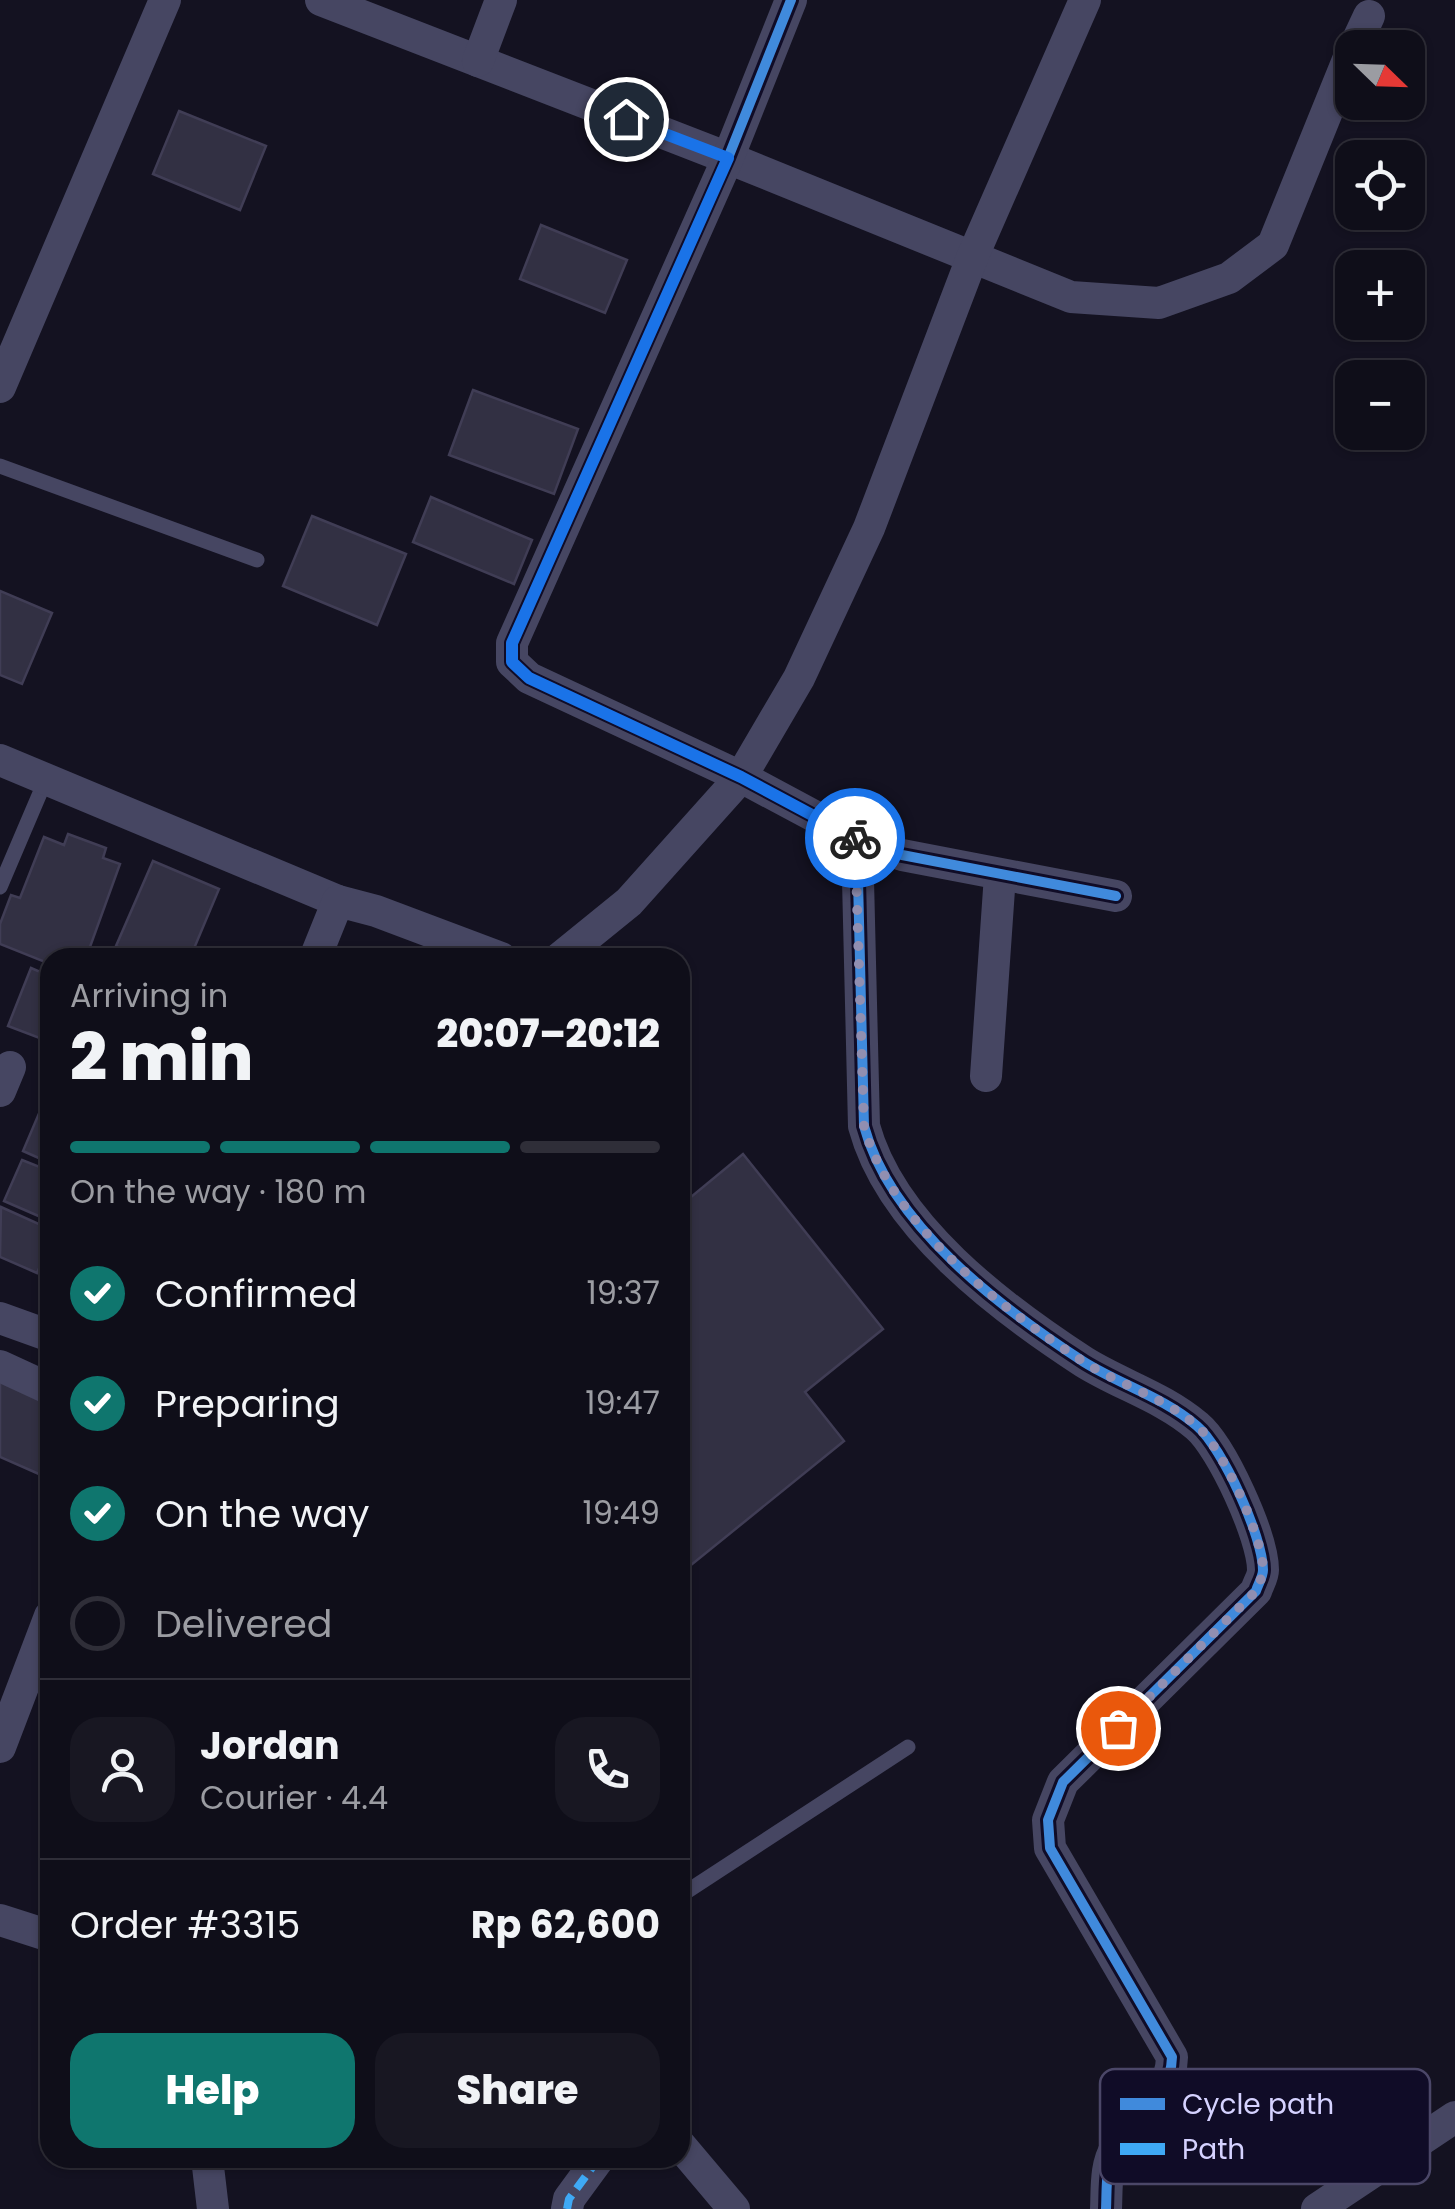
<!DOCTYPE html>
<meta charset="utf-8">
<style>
:root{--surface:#0f0e19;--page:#181722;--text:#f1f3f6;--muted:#9b9ca2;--line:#2f2e38;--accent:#0f766e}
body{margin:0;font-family:Poppins,sans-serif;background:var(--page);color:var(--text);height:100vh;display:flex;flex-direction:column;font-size:38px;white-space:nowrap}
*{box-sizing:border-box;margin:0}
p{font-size:32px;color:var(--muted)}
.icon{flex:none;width:55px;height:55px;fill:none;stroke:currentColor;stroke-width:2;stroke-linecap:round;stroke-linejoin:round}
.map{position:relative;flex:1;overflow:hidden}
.sheet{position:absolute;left:40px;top:948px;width:650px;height:1220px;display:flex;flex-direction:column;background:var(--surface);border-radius:30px;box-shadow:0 2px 8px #0004,0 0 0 2px var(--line)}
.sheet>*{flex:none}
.needle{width:65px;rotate:113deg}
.fabs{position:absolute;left:1335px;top:30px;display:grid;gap:20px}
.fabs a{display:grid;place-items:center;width:90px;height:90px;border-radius:20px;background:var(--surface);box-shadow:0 2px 8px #0004,0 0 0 2px var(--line);font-size:50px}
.pin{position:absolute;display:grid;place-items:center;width:85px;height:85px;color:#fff;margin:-42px;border:5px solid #fff;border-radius:50%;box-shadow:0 2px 10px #0007}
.courier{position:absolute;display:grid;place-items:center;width:100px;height:100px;margin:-50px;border:8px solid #1a73e8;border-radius:50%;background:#fff;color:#222;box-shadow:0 2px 12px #0007}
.headline em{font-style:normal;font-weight:800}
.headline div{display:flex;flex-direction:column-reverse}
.headline{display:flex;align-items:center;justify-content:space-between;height:170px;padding:0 30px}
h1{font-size:65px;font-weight:800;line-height:75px}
.bar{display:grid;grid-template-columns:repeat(4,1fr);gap:15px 10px;align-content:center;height:120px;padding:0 30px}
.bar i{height:12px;border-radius:8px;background:var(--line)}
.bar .active{background:var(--accent)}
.bar p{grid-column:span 4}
.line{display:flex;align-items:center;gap:25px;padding:0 30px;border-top:2px solid var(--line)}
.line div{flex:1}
.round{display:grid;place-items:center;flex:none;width:105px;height:105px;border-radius:30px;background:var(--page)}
ol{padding:0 30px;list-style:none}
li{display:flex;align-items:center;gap:30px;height:110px}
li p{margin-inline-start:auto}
li .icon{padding:10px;border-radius:50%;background:var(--accent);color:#fff;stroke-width:4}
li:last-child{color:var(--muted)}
li i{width:55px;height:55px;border:5px solid var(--line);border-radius:50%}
.action{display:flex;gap:20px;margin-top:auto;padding:20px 30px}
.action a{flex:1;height:115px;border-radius:30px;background:var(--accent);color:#fff;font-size:40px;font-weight:800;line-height:115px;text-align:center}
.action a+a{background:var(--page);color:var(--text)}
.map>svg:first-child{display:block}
.building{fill:#323043;stroke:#403d55;stroke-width:2.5}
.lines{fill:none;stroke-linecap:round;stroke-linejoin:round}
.service{stroke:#464662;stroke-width:15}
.minor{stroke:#464662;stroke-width:32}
.quiet{stroke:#3fa9f5;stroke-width:8;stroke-dasharray:15 8;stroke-linecap:butt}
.cycleway-casing{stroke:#100c27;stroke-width:16}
.cycleway{stroke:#408adc;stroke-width:10}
.done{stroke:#918fb1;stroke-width:10;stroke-dasharray:0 18}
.route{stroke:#1a73e8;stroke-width:12}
.key{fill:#100c27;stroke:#4b4768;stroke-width:2.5}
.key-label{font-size:28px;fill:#d5d2ff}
</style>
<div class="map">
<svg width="1455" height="2209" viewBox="0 0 1455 2209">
<rect width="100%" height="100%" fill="#141221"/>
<g class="building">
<polygon points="179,111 266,146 240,210 153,174"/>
<polygon points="541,225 627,260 605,313 520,279"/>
<polygon points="473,390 578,429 554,494 449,455"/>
<polygon points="431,497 532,540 514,584 413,542"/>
<polygon points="312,516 406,554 377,625 283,586"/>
<polygon points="0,591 52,613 22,684 0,675"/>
<polygon points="68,834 106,848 103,858 120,864 86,958 50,958 50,964 0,944 0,924 11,895 20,898 44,837 64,845"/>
<polygon points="153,861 219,889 190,958 142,958 116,946"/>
<polygon points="31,968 50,976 50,1042 8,1026"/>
<polygon points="40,1111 50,1115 50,1163 23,1151"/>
<polygon points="743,1154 883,1329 805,1392 844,1441 680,1574 680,1206"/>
<polygon points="22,1160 50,1171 50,1221 4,1201"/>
<polygon points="1,1207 50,1229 50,1243 37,1273 0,1257"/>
<polygon points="0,1376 50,1398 50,1450 39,1474 0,1457"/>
<polygon points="50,1661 50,1688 41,1685"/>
</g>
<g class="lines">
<g class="service">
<polyline points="0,466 257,560"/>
<polyline points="0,887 46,779"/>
<polyline points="680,1896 908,1747"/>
</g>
<g class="minor">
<polyline points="321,0 728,158 1071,297 1159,303 1229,278 1273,245 1352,50"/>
<polyline points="791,0 728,158 512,643 512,662 529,678 741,777 857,839 902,855 1116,896"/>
<polyline points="1354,48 1369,16"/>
<polyline points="478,61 501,0"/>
<polyline points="0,387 165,0"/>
<polyline points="0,760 338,901"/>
<path d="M857,839L864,1126C891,1226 1001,1308 1084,1362C1121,1385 1163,1397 1197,1426C1222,1447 1263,1537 1263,1570C1263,1577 1258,1584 1256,1591L1063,1782L1048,1820L1050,1848L1172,2057C1171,2098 1137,2116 1116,2148C1105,2165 1107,2189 1106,2209"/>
<polyline points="315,958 338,901 376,911 501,958"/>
<polyline points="560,958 629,902 741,777 799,678 869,528 972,258 1085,0"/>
<polyline points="986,1076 1000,875"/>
<polyline points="0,1091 10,1067"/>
<polyline points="0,1318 50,1336"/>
<polyline points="0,1366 50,1389"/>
<polyline points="0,1747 50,1616"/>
<polyline points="0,1920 50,1936"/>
<polyline points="680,2145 734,2209"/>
<polyline points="207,2158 213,2209"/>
<polyline points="567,2209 569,2199 599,2158"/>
<polyline points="1317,2209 1455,2117"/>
</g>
<polyline class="quiet" points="567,2209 569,2199 599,2158"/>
<defs>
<g id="cycleway">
<polyline points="791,0 728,158 512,643 512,662 529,678 741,777 857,839 902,855 1116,896"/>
<path d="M857,839L864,1126C891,1226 1001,1308 1084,1362C1121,1385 1163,1397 1197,1426C1222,1447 1263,1537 1263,1570C1263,1577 1258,1584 1256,1591L1063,1782L1048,1820L1050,1848L1172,2057C1171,2098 1137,2116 1116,2148C1105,2165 1107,2189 1106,2209"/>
</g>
</defs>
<use href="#cycleway" class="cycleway-casing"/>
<use href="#cycleway" class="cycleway"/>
</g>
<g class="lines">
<path class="done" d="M855,838L864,1126C890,1224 1002,1309 1084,1362C1120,1385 1163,1397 1197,1426C1222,1447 1263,1537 1263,1570C1263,1577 1258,1584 1256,1591L1118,1728"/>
<polyline class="route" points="626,119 728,158 512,643 512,662 529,678 741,777 855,838"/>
</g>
<rect x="1100" y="2069" width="330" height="115" rx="15" class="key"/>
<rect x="1120" y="2098" width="45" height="12" fill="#408adc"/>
<rect x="1120" y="2143" width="45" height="12" fill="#3fa9f5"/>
<g class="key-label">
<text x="1182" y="2114">Cycle path</text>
<text x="1182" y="2159">Path</text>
</g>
</svg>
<div class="fabs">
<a><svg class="needle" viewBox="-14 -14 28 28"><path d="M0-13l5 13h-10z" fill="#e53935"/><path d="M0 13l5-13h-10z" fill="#9b9ca2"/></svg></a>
<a><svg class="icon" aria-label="locate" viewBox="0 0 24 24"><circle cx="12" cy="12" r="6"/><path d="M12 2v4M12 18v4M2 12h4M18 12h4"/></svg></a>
<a>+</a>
<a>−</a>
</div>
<div class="pin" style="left:1118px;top:1728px;background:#ea580c"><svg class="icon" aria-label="bag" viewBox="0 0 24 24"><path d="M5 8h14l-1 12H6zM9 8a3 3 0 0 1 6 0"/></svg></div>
<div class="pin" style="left:626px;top:119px;background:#1f2937"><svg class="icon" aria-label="home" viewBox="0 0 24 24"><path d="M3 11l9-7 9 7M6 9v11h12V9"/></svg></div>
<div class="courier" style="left:855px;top:838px"><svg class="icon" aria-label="bike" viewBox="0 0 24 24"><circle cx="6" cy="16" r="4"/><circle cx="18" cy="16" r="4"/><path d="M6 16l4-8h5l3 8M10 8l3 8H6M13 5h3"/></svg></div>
<section class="sheet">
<div class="headline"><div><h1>2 min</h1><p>Arriving in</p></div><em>20:07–20:12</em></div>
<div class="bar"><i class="active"></i><i class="active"></i><i class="active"></i><i></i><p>On the way · 180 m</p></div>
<ol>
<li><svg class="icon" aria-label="check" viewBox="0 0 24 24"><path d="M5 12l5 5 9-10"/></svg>Confirmed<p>19:37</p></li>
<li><svg class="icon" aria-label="check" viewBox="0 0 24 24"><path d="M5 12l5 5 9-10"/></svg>Preparing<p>19:47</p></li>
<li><svg class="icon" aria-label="check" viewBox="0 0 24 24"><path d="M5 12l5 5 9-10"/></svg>On the way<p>19:49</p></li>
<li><i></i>Delivered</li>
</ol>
<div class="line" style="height:180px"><a class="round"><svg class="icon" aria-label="person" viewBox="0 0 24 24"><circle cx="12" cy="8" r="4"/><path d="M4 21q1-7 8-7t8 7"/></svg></a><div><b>Jordan</b><p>Courier · 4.4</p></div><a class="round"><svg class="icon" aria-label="phone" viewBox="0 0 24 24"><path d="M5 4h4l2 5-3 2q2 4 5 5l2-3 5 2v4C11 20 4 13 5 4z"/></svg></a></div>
<div class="line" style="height:130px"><div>Order #3315</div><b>Rp 62,600</b></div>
<div class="action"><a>Help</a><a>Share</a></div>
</section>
</div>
